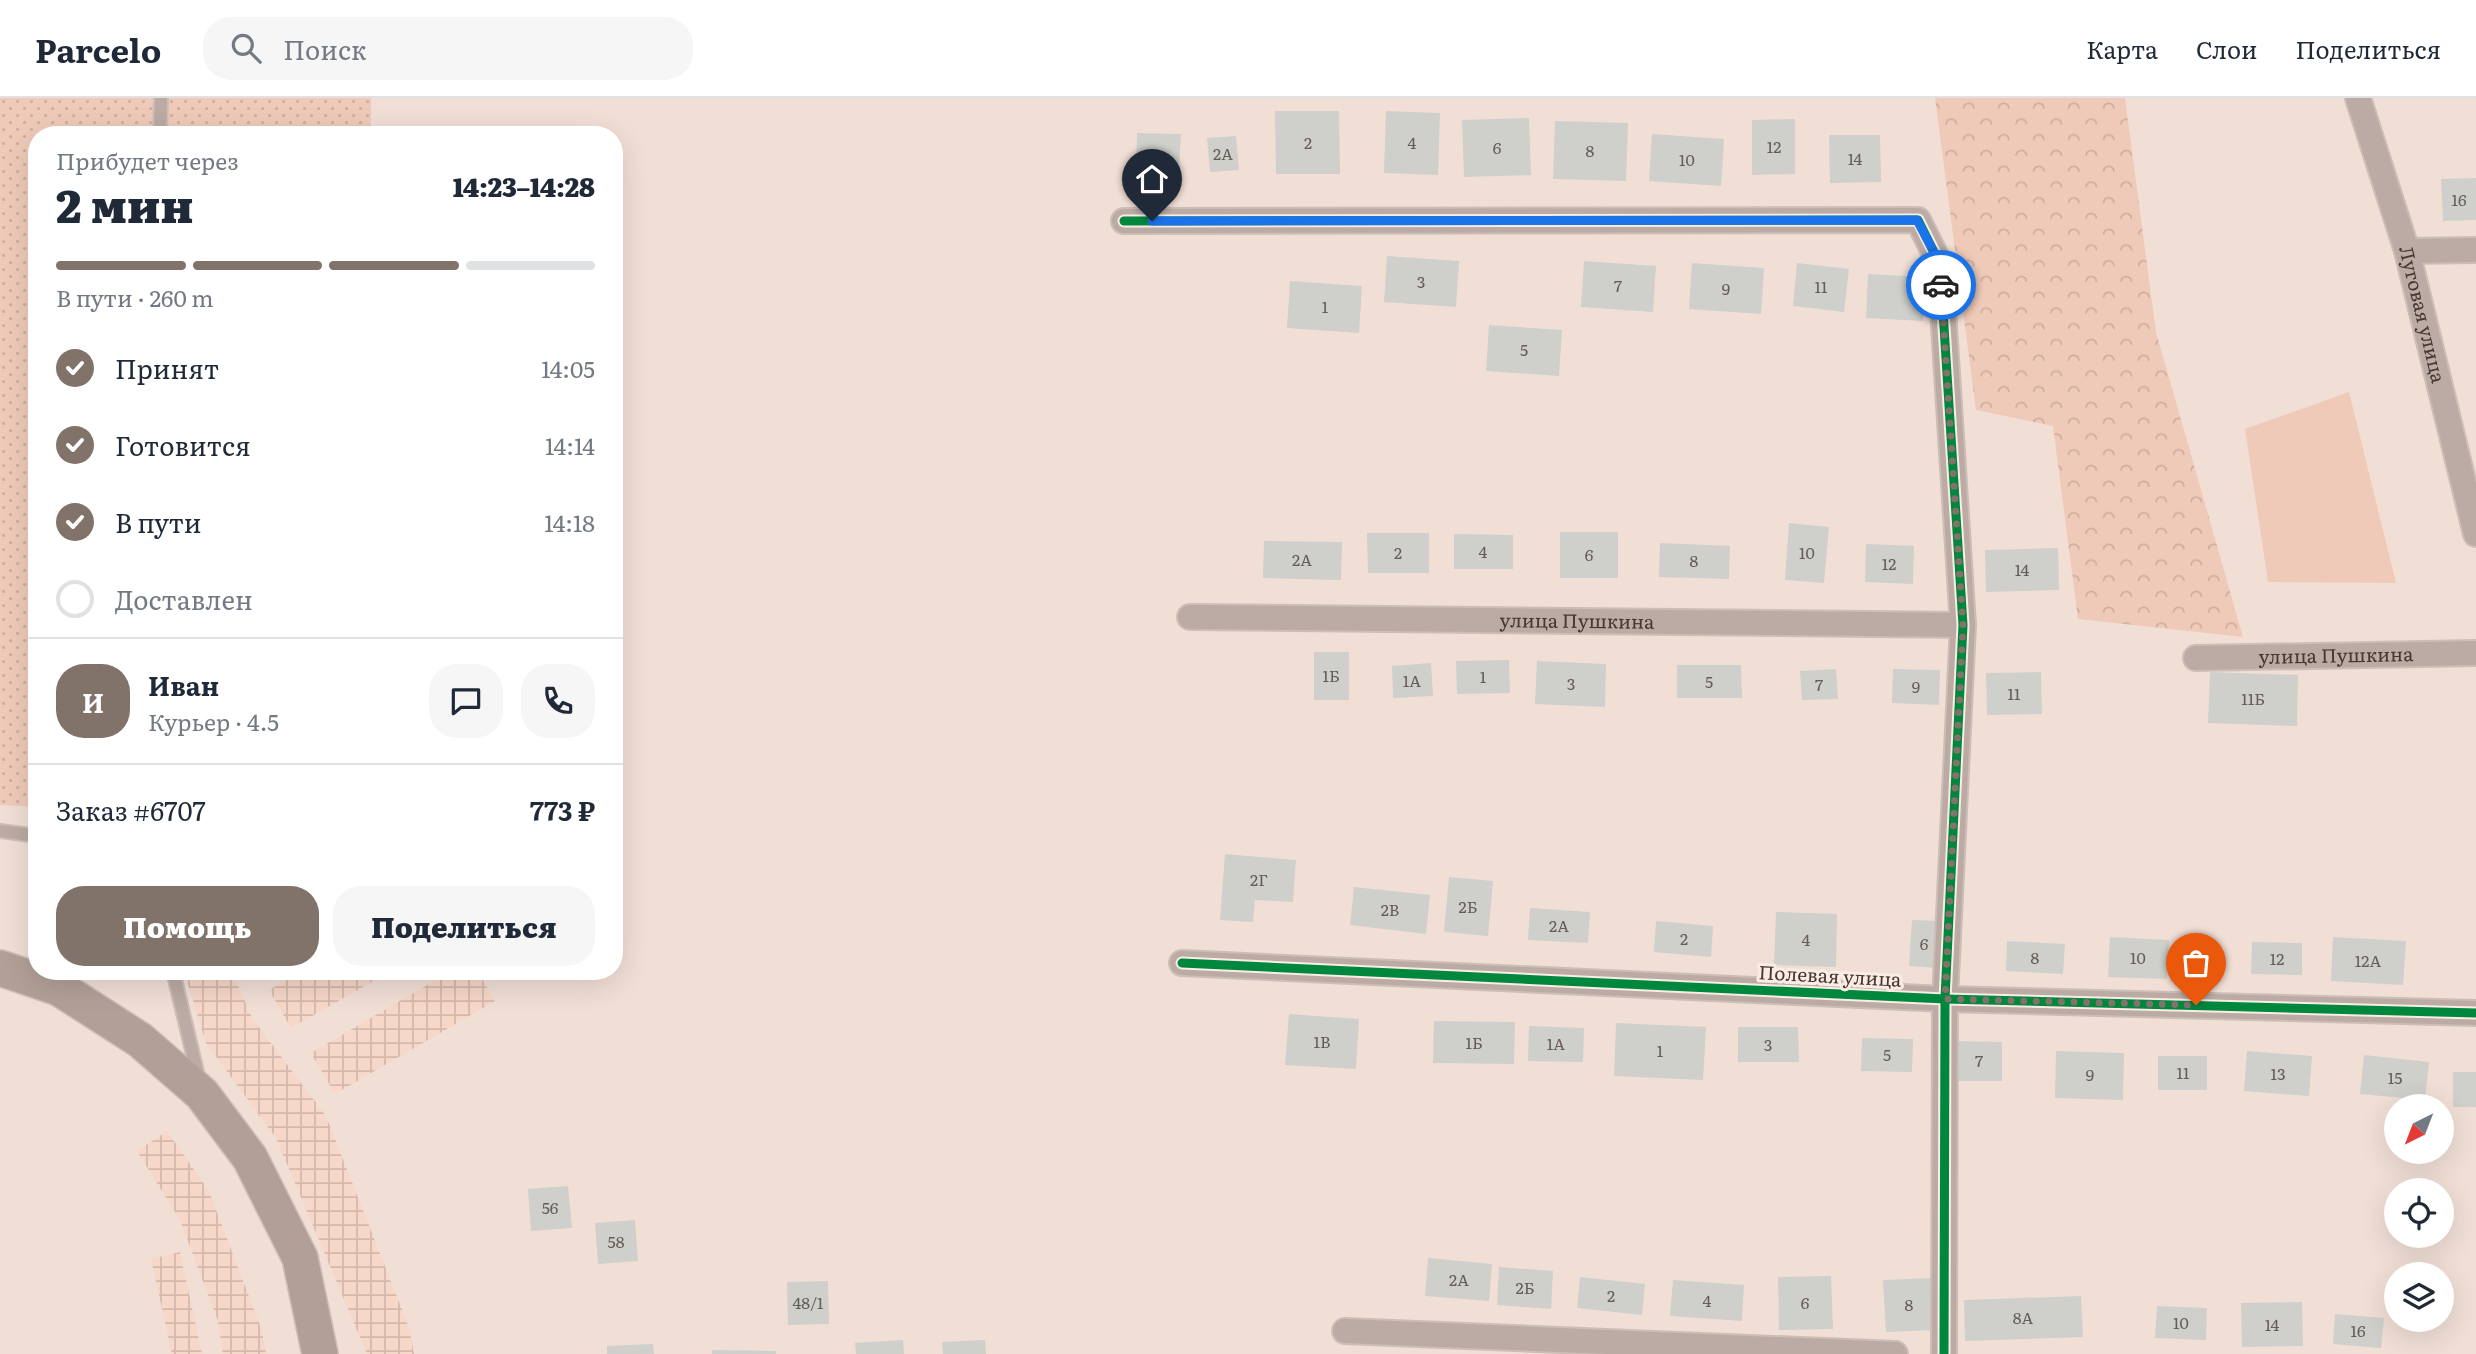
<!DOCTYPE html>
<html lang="ru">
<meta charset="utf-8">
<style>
:root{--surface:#fff;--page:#f6f6f7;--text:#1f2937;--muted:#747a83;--line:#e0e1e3;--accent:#81726a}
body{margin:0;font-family:Literata,serif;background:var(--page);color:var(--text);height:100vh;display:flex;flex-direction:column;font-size:26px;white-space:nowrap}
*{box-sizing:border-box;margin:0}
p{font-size:23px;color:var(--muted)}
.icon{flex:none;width:38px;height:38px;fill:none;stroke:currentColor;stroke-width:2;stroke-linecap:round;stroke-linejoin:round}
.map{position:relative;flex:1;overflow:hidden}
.drawer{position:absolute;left:28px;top:28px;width:595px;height:854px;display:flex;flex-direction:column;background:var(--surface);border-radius:28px;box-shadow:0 7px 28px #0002}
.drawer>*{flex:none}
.needle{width:46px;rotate:222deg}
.fabs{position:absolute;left:2384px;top:996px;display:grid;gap:14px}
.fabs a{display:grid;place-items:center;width:70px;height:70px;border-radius:50%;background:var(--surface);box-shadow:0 7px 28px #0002;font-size:35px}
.pin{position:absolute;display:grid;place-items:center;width:60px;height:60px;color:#fff;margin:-72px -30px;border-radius:50% 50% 50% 0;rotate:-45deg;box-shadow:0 0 7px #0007}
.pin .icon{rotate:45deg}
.courier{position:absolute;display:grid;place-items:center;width:70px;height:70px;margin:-35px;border:5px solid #1a73e8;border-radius:50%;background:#fff;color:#222;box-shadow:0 2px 9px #0007}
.summary em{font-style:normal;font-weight:800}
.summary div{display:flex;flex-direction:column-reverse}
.summary{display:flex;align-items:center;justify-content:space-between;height:119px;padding:0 28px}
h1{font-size:46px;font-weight:800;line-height:52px}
.bar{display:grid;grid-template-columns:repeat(4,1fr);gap:10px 7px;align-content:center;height:84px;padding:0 28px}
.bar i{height:9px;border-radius:5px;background:var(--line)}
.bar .selected{background:var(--accent)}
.bar p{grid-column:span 4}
.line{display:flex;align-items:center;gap:18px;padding:0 28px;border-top:2px solid var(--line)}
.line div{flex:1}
.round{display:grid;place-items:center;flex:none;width:74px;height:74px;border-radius:28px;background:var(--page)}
ol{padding:0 28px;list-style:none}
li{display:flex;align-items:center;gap:21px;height:77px}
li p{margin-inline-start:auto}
li .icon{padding:7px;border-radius:50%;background:var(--accent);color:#fff;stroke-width:4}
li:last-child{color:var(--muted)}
li i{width:38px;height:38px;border:4px solid var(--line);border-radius:50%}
.primary-button{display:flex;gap:14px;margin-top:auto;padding:14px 28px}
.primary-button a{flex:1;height:80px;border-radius:28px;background:var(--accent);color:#fff;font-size:28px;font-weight:800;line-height:80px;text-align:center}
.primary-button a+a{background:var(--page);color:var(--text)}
header{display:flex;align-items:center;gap:42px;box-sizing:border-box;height:98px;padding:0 35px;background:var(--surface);border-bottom:2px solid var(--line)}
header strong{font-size:33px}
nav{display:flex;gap:38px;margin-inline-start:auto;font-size:24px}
.search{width:490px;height:63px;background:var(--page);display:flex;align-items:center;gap:18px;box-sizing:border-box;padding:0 24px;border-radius:28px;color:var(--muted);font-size:26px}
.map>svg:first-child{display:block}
.industrial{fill:url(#industrial-grid)}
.forest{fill:url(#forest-crowns)}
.park{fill:url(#park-dots)}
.pitch{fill:#efcab8}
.building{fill:#cfd0cb}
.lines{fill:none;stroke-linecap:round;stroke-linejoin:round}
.lane-casing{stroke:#ccbeb7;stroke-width:16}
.street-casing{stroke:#ccbeb7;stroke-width:28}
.secondary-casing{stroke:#ccbeb7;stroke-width:38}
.lane{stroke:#bbaba4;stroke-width:12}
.street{stroke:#bbaba4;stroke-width:24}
.secondary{stroke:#b2a098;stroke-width:35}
.cycleway-casing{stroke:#faede6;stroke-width:13}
.cycleway{stroke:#00873e;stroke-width:9}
.done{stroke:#81726a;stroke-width:7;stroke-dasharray:0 12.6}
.route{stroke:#1a73e8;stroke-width:9}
.labels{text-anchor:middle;stroke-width:6;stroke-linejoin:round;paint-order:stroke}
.number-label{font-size:16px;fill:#675d57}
.street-label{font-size:19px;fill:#443730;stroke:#faede6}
</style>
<header>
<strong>Parcelo</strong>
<div class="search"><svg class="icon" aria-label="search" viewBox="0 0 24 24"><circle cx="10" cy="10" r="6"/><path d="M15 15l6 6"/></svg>Поиск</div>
<nav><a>Карта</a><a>Слои</a><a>Поделиться</a></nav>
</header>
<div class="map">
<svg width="2476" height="1256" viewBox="0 0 2476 1256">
<defs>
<pattern id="industrial-grid" width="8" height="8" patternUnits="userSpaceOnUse" patternTransform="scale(1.75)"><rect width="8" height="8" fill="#f6d7c8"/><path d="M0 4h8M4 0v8" fill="none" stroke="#d4b9ac"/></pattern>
<pattern id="forest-crowns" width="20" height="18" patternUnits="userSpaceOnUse" patternTransform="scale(1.75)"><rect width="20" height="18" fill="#efcab8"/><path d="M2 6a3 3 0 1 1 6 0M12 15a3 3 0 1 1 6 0" fill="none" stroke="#ceae9e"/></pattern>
<pattern id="park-dots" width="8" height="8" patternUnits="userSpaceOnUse" patternTransform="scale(1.75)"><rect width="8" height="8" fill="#efcab8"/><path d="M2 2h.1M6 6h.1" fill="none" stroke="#ceae9e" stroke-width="1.8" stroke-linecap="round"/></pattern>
</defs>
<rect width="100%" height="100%" fill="#f1dfd6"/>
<g class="industrial">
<polygon points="184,873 232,873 252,920 326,1018 410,1232 414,1256 367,1256 276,1040 206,945"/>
<polygon points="301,873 391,873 291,930 269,892"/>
<polygon points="451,873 477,873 495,903 335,996 311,955"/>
<polygon points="167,1033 209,1093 262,1233 266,1256 223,1256 218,1223 180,1122 137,1053"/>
<polygon points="180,1154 202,1256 172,1256 151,1161"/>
</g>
<polygon class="forest" points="1935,0 2125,0 2156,234 2243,539 2078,521 2053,328 1976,312"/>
<polygon class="park" points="0,0 371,0 371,37 37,37 37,709 0,707"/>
<polygon class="pitch" points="2349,294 2396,485 2268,484 2245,331"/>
<g class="building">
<polygon points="1275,13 1339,13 1340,76 1276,76"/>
<polygon points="1386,13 1440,15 1438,77 1384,75"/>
<polygon points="1529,20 1531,77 1464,79 1462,22"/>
<polygon points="1795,21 1795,76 1752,77 1752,22"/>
<polygon points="1555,23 1628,25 1626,83 1553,81"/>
<polygon points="1137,35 1181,36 1179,73 1136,71"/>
<polygon points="1652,36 1724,41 1721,88 1649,83"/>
<polygon points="1829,37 1880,37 1881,84 1830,85"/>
<polygon points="1236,38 1239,72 1210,74 1207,40"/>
<polygon points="2476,80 2476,122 2443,123 2441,81"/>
<polygon points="1387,158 1459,163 1456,209 1384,204"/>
<polygon points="1584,163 1656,168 1653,214 1581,209"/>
<polygon points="1692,165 1764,170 1761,216 1689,211"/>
<polygon points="1797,165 1849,171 1844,214 1793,208"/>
<polygon points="1868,176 1926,179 1923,223 1866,220"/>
<polygon points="1290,183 1362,188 1359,235 1287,230"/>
<polygon points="1489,227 1562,232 1559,278 1486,273"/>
<polygon points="1789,425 1829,429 1824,485 1785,482"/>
<rect x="1560" y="434" width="58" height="46"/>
<polygon points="1367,435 1429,435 1429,475 1368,475"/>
<polygon points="1454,436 1513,437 1513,471 1454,471"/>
<polygon points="1264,443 1342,444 1341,482 1263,480"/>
<polygon points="1660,445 1730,448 1729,481 1659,479"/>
<polygon points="1866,446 1914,448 1913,486 1865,484"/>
<polygon points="2058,450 2059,492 1986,494 1985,452"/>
<rect x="1314" y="554" width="35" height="48"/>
<polygon points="1509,562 1510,595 1457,596 1456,563"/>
<polygon points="1537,563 1606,566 1605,609 1535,606"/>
<polygon points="1431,565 1433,598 1393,600 1392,568"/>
<polygon points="1677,567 1741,567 1742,600 1677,600"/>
<polygon points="1836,571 1838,601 1802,602 1800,573"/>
<polygon points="1893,571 1940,572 1939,607 1892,605"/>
<polygon points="2041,574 2042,616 1987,617 1986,575"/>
<polygon points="2210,574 2298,577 2297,628 2208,625"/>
<polygon points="1225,756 1296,762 1293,804 1255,802 1253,824 1220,822"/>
<polygon points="1449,779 1493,783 1488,838 1444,834"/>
<polygon points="1354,789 1430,797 1426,836 1350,827"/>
<polygon points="1530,810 1590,814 1588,845 1528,842"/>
<polygon points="1776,814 1837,816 1836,869 1774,867"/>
<polygon points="1912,822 1939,823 1936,870 1909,868"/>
<polygon points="1656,823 1713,828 1711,859 1654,854"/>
<polygon points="2110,839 2169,842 2167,881 2108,879"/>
<polygon points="2333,839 2406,843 2403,887 2331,883"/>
<polygon points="2007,843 2065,846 2063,876 2006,873"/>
<polygon points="2252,844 2302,845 2302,877 2251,876"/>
<polygon points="1289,916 1359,921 1356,971 1285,967"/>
<polygon points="1434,923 1515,924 1514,966 1433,965"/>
<polygon points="1616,925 1706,929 1703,982 1614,978"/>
<polygon points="1529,928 1584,930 1583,964 1528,963"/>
<polygon points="1738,929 1798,929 1799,964 1738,964"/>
<polygon points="1862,940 1913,941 1912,974 1861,973"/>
<polygon points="1956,943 2002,944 2002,983 1956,983"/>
<polygon points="2056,953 2124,955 2123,1002 2055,1000"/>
<polygon points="2247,953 2312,958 2309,998 2244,993"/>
<polygon points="2364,957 2429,964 2425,1002 2360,996"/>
<rect x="2158" y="958" width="49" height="34"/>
<rect x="2453" y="974" width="23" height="35"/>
<polygon points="568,1088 572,1130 531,1133 528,1091"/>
<polygon points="635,1122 638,1163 598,1166 595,1125"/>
<polygon points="1428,1160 1492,1166 1489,1203 1425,1198"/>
<polygon points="1499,1169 1553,1173 1551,1211 1497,1207"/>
<polygon points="1831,1178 1833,1231 1779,1232 1778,1179"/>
<polygon points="1580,1179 1645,1186 1642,1217 1577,1210"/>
<polygon points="1932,1180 1934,1232 1886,1234 1883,1182"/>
<polygon points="1673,1182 1744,1187 1742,1223 1670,1218"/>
<polygon points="828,1183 829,1226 788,1227 787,1184"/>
<polygon points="2081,1198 2083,1239 1965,1243 1964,1202"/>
<polygon points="2302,1204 2303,1248 2242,1249 2241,1205"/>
<polygon points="2157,1208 2207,1210 2206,1242 2155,1240"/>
<polygon points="2335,1216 2384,1220 2381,1250 2333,1246"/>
<polygon points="903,1242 904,1256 856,1256 855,1245"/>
<polygon points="985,1242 986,1256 943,1256 942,1244"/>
<polygon points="653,1246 654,1256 607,1256 607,1248"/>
<polygon points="712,1252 776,1253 776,1256 712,1256"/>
</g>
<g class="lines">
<defs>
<g id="lane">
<polyline points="160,37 161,0"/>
<polyline points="0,733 37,738"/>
<polyline points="173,873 199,982"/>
</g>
<g id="street">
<path id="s1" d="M2358,0L2407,153L2476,436"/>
<polyline points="1124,123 1918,122 1940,166 1963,527 1945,901 1944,1256"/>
<polyline points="2407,153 2476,152"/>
<path id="s2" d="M1190,519L1963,527"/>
<path id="s3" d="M2196,560L2476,555"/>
<polyline points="1182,865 1945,901 2476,915"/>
<polyline points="1345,1233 1895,1256"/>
</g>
<polyline id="secondary" points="0,870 59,890 140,942 202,996 250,1060 300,1160 320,1256"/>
</defs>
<use href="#lane" class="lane-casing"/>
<use href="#street" class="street-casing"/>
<use href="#secondary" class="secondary-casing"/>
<use href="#lane" class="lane"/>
<use href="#street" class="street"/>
<use href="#secondary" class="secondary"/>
<defs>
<g id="cycleway">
<polyline points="1124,123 1918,122 1940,166 1963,527 1945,901 1944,1256"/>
<polyline points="1182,865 1945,901 2476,915"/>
</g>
</defs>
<use href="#cycleway" class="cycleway-casing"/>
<use href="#cycleway" class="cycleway"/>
</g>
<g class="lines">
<polyline class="done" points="1941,187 1963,527 1945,901 2196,907"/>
<polyline class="route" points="1152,123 1917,122 1940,166 1941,187"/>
</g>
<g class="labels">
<g class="number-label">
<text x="1308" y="51">2</text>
<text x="1412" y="51">4</text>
<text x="1774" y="55">12</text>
<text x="1497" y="56">6</text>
<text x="1590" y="59">8</text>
<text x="1223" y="62">2А</text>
<text x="1855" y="67">14</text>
<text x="1687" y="68">10</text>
<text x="2459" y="108">16</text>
<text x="1421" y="190">3</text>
<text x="1618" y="194">7</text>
<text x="1821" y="195">11</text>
<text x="1726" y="197">9</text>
<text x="1325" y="215">1</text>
<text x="1524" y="258">5</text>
<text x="1483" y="460">4</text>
<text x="1398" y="461">2</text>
<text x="1807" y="461">10</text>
<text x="1589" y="463">6</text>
<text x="1302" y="468">2А</text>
<text x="1694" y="469">8</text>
<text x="1889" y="472">12</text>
<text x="2022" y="478">14</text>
<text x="1331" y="584">1Б</text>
<text x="1483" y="585">1</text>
<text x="1412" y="589">1А</text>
<text x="1709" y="590">5</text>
<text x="1571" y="592">3</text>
<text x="1819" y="593">7</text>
<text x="1916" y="595">9</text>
<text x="2014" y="602">11</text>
<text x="2253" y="607">11Б</text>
<text x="1259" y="788">2Г</text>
<text x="1468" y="815">2Б</text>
<text x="1390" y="818">2В</text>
<text x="1559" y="834">2А</text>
<text x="1684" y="847">2</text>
<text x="1806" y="848">4</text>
<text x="1924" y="852">6</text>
<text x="2035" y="866">8</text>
<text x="2138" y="866">10</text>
<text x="2277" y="867">12</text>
<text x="2368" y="869">12А</text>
<text x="1322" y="950">1В</text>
<text x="1474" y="951">1Б</text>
<text x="1556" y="952">1А</text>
<text x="1768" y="953">3</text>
<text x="1660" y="959">1</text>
<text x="1887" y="963">5</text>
<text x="1979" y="969">7</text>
<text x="2183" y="981">11</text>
<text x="2278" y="982">13</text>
<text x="2090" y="983">9</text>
<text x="2395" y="986">15</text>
<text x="550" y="1116">56</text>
<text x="616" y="1150">58</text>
<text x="1459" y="1188">2А</text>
<text x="1525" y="1196">2Б</text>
<text x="1611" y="1204">2</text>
<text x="1707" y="1209">4</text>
<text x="808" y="1211">48/1</text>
<text x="1805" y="1211">6</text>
<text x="1909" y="1213">8</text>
<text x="2023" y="1226">8А</text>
<text x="2181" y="1231">10</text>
<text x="2272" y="1233">14</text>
<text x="2358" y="1239">16</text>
</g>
<g class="street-label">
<text dy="7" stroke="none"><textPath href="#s1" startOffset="226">Луговая улица</textPath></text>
<text dy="7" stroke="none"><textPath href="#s2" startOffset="387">улица Пушкина</textPath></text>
<text dy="7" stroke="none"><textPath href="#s3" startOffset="140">улица Пушкина</textPath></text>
<text transform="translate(1830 878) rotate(3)" y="7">Полевая улица</text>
</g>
</g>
</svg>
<div class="fabs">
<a><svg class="needle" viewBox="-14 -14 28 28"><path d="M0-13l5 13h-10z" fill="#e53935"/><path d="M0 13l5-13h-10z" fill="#747a83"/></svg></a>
<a><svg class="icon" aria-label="locate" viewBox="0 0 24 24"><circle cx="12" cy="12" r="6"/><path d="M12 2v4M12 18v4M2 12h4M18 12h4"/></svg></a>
<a><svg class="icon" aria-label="layers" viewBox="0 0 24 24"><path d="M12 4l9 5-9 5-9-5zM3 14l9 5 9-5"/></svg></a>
</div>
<div class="pin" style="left:2196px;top:907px;background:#ea580c"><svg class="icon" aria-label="bag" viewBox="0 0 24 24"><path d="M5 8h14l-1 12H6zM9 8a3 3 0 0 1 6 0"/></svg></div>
<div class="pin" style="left:1152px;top:123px;background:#1f2937"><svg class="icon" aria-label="home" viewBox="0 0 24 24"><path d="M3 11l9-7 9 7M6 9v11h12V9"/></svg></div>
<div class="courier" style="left:1941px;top:187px"><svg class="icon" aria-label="car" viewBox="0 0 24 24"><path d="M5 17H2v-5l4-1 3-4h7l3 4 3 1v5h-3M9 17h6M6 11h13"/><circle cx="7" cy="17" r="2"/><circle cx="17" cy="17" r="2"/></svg></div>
<section class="drawer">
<div class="summary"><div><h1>2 мин</h1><p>Прибудет через</p></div><em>14:23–14:28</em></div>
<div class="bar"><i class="selected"></i><i class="selected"></i><i class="selected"></i><i></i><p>В пути · 260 m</p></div>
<ol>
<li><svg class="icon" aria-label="check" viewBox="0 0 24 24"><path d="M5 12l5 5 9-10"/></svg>Принят<p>14:05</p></li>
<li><svg class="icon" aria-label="check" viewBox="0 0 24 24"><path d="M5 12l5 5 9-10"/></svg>Готовится<p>14:14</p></li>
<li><svg class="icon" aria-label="check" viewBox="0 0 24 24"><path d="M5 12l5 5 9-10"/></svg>В пути<p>14:18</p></li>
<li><i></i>Доставлен</li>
</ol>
<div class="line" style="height:126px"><b class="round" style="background:var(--accent);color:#fff">И</b><div><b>Иван</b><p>Курьер · 4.5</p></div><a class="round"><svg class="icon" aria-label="chat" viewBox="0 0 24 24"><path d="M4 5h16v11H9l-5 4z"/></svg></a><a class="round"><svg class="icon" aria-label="phone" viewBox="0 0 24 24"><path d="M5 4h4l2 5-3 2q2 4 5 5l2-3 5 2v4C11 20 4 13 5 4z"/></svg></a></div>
<div class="line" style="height:91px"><div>Заказ #6707</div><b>773 ₽</b></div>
<div class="primary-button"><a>Помощь</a><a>Поделиться</a></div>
</section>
</div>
